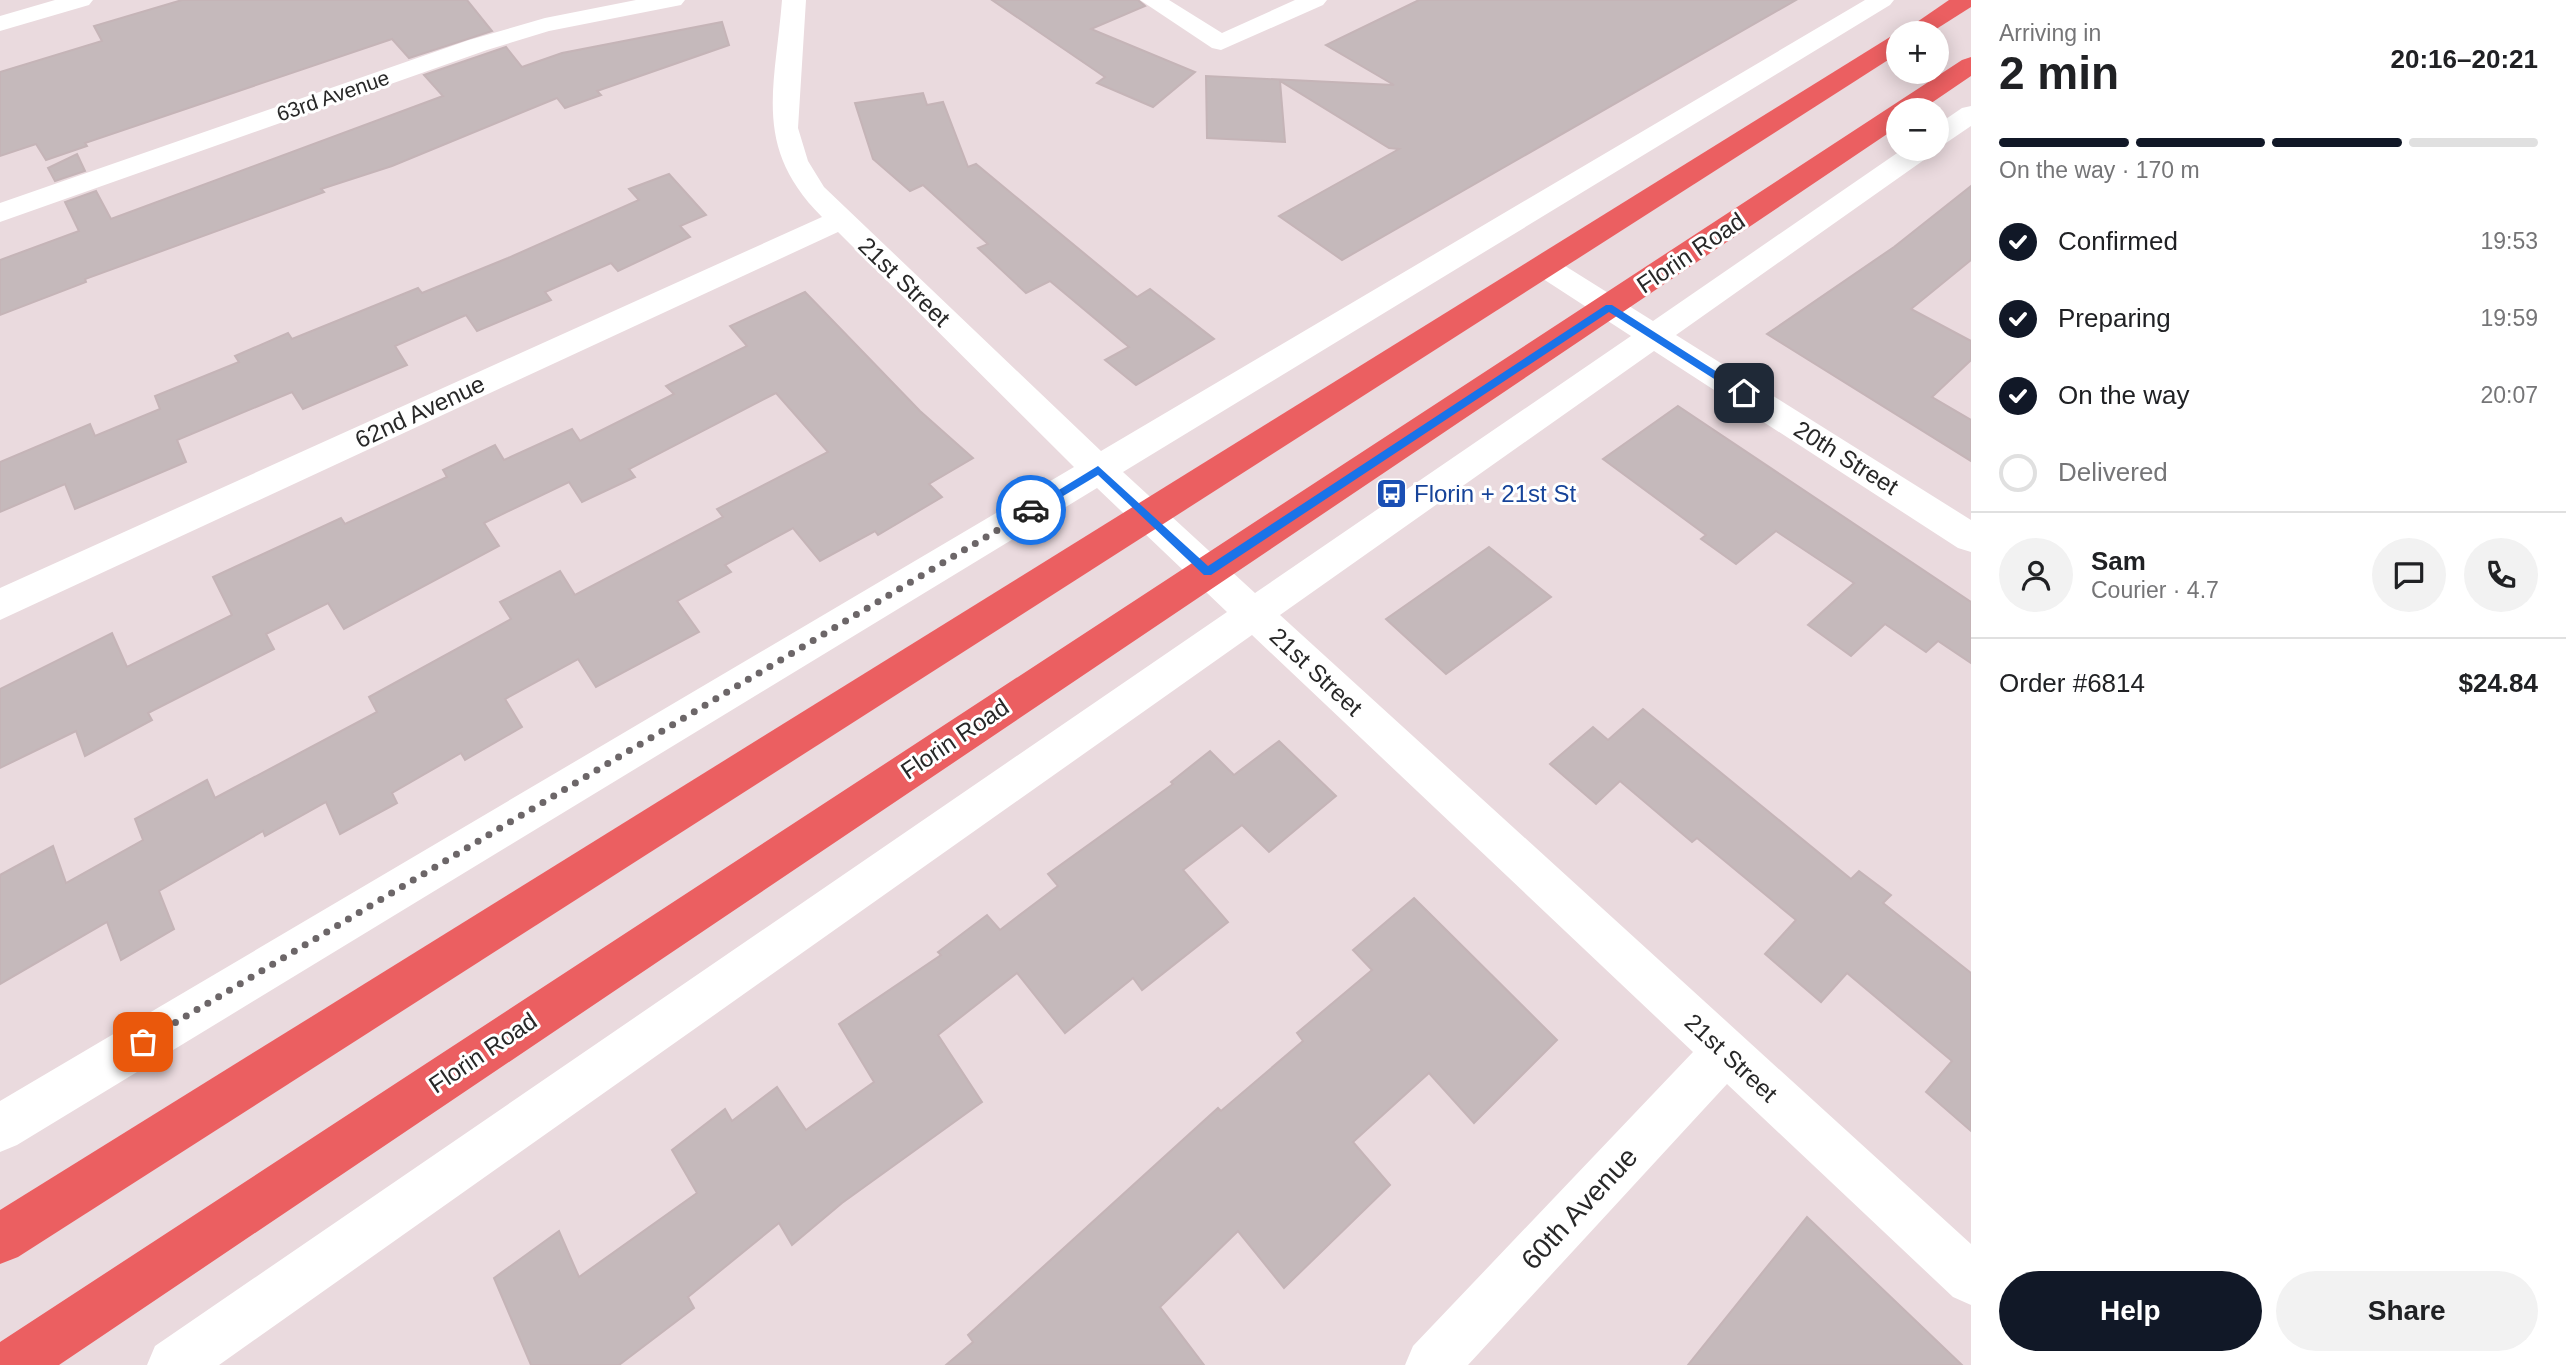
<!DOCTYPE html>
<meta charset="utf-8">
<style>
:root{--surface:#fff;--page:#f2f2f2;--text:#202124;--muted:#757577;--line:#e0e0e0;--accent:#111827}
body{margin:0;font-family:Arial,sans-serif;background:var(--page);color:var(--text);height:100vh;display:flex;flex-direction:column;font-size:26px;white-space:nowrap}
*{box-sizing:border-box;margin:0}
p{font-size:23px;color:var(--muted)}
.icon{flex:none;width:38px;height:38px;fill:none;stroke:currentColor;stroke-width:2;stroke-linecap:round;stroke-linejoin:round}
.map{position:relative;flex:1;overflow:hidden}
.drawer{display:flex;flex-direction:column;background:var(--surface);width:595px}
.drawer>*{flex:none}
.buttons{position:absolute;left:1886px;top:21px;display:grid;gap:14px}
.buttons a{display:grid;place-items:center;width:63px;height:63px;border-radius:50%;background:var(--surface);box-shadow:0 4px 18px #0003;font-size:35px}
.pin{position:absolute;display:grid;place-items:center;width:60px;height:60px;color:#fff;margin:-30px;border-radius:14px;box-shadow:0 4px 10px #0006}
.courier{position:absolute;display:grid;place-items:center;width:70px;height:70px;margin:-35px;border:5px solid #1a73e8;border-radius:50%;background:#fff;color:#222;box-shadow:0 2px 9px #0007}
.summary em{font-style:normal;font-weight:800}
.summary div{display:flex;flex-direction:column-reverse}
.summary{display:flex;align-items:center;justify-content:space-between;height:119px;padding:0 28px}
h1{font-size:46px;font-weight:800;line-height:52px}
.bar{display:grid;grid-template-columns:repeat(4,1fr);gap:10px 7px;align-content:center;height:84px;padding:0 28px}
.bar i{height:9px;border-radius:5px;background:var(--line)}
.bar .selected{background:var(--accent)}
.bar p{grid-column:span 4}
.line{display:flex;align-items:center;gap:18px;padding:0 28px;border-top:2px solid var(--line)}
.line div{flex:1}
.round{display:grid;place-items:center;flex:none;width:74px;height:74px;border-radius:37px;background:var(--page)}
ol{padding:0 28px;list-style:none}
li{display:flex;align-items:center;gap:21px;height:77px}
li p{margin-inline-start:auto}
li .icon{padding:7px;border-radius:50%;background:var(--accent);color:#fff;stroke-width:4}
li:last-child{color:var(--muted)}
li i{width:38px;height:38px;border:4px solid var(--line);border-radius:50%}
.primary-button{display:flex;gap:14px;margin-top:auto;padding:14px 28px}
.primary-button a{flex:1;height:80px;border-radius:42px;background:var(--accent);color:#fff;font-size:28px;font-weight:800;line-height:80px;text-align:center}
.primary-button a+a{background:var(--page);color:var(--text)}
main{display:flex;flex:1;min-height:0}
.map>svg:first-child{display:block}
.building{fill:#c5b9bb;stroke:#c5b4b7;stroke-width:2}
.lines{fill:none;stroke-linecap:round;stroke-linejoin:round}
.minor{fill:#fff;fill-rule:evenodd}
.major{fill:#eb5f61;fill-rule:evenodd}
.route{fill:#1a73e8}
.done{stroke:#6c6668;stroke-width:7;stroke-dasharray:0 12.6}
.labels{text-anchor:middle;stroke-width:6;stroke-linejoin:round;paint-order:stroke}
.far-street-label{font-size:21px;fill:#282828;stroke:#fff}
.street-label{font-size:24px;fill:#282828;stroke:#fff}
.transit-label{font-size:24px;fill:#164399;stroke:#fff;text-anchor:start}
.near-street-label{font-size:28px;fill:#282828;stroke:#fff}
</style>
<main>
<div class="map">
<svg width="1971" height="1365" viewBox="0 0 1971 1365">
<rect width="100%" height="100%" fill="#eadade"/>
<g class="building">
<polygon points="182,0 467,0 492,31 409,58 392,39 85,143 87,146 46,160 36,144 0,156 0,72 102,41 94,26"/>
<polygon points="992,0 1138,0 1145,6 1091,29 1195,72 1153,107 1097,83 1105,77"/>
<polygon points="1419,0 1796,0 1342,260 1279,216 1399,149 1389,148 1280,81 1285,142 1207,138 1206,76 1394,85 1326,45"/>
<polygon points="722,22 729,45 597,91 601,95 565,108 557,98 392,166 321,189 324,192 85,279 86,282 0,315 0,260 79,231 65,202 96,191 111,219 443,96 424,75 506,47 522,67 562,53"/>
<polygon points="923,93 927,105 943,102 968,167 976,164 1137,297 1150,289 1214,339 1136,385 1105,360 1129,347 1050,281 1026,293 978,248 988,244 923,185 910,191 873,159 855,103"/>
<polygon points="77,154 85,171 55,181 48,168"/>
<polygon points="669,174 706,215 680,226 690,237 618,271 611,263 545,292 551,300 477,331 466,315 395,346 407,365 303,409 292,392 177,440 186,462 75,509 65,484 0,512 0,462 90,424 95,436 160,409 155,396 239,362 235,356 288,333 292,339 418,288 422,293 508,258 639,200 629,189"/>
<polygon points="1971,186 1971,260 1911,309 1971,341 1971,360 1932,397 1971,420 1971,461 1767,334 1894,247"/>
<polygon points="805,292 920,411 973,458 929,484 942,497 878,535 875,531 820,561 793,528 725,565 731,572 677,601 699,632 596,687 578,659 505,699 522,727 465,760 461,753 392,793 397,803 340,834 326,802 265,836 263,831 159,891 174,929 121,960 107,922 0,984 0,875 53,846 66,883 143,840 135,819 207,780 215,798 377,712 369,697 511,619 500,602 560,571 575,595 723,517 717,509 828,452 776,393 629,469 635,477 582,502 569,482 484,523 499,546 344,629 328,603 266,634 274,649 148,713 152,720 85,756 76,731 0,768 0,689 112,633 127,667 232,615 213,577 341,518 345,524 447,477 443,470 495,445 504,460 572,429 580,441 674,394 666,386 747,346 730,326"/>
<polygon points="1678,406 1971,602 1971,663 1938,641 1926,652 1885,624 1851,656 1808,625 1854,583 1776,531 1736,564 1701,539 1706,535 1603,459"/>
<polygon points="1489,547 1551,597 1446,674 1386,619"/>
<polygon points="1643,709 1851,879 1859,871 1891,895 1883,903 1971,973 1971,1131 1926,1092 1952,1061 1847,973 1821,1002 1765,954 1796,920 1697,838 1692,842 1620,781 1596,804 1550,764 1593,727 1608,740"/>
<polygon points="1279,741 1336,796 1269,852 1242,825 1183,870 1228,922 1142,990 1133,978 1065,1033 1017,973 938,1035 982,1102 842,1203 792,1245 779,1223 688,1297 694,1308 619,1365 531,1365 494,1278 559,1231 579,1277 697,1193 672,1150 725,1109 732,1121 777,1087 806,1130 874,1082 839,1024 941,955 938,952 987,915 1000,930 1058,886 1048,874 1173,784 1171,782 1210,751 1234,775"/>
<polygon points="1414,898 1557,1040 1474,1123 1429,1073 1353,1142 1390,1185 1284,1288 1238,1231 1160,1307 1204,1365 946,1365 973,1342 968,1335 1218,1108 1221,1111 1303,1041 1297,1033 1372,970 1353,950"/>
<polygon points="1807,1217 1962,1365 1688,1365"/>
</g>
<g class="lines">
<g class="minor">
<polygon points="55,0 93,0 89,5 0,31 0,16"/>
<polygon points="636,0 685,0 681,5 549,31 487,50 0,222 0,203 469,40 545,18"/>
<path d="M782,0H806L798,128L808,161L824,187L1101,451L1865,0H1894L1890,5L1123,472L1255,593L1631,336L1534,273L1529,266L1534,259L1544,256L1554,259L1653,321L1903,149H1934L1931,155L1676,335L1971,520V552L1958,548L1654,351L1280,615L1971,1244V1305L1953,1297L1727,1084L1468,1365H1405L1413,1346L1693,1052L1252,635L219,1365H147L155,1346L1227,612L1097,488L17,1145L0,1152V1101L1074,467L838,232L0,620V588L822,217C752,147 775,89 782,0Z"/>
<polygon points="1140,0 1169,0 1222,33 1295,0 1327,0 1323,5 1221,50 1212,48"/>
<polygon points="1971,106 1971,126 1946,143 1937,145 1937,125 1962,108"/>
</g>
<g class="major">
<polygon points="1949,0 1971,0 1971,7 1930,33 1901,33"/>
<polygon points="1899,35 1899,53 18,1257 0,1264 0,1210 1890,37"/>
<polygon points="1971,57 1971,76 1921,110 1899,110 1899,126 59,1365 0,1365 0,1342 1962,60"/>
</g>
</g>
<polygon class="route" points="1606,305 1612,305 1747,391 1747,396 1741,396 1609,312 1211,575 1204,575 1098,475 1035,513 1026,510 1098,466 1208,566"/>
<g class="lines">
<polyline class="done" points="143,1042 1031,510"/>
</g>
<defs>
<symbol id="bus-square" viewBox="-11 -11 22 22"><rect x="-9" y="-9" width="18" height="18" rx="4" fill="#1a4fb4" stroke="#fff"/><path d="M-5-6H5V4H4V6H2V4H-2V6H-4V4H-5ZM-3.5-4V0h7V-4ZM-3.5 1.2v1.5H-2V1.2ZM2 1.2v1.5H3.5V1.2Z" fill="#fff"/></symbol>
</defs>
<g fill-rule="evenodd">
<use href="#bus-square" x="1374" y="476" width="35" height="35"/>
</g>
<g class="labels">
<g class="far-street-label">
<text transform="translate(333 96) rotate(-19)" y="7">63rd Avenue</text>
</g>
<g class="street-label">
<text transform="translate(1691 253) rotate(-34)" y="8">Florin Road</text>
<text transform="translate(904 282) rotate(44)" y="8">21st Street</text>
<text transform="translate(420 412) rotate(-25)" y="8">62nd Avenue</text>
<text transform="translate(1846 458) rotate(32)" y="8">20th Street</text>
<text transform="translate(1316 672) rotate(43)" y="8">21st Street</text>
<text transform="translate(955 739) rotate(-34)" y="8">Florin Road</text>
<text transform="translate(483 1053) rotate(-34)" y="8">Florin Road</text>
<text transform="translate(1731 1058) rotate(43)" y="8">21st Street</text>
</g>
<g class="transit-label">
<text x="1414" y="502">Florin + 21st St</text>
</g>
<g class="near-street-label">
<text transform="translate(1579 1208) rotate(-47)" y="10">60th Avenue</text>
</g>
</g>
</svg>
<div class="buttons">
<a>+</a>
<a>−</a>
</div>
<div class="pin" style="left:143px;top:1042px;background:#ea580c"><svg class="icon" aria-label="bag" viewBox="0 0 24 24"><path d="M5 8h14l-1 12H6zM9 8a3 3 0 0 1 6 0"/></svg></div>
<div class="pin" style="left:1744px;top:393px;background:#1f2937"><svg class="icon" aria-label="home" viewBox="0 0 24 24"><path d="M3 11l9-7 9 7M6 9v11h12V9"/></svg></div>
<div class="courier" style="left:1031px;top:510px"><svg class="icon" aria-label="car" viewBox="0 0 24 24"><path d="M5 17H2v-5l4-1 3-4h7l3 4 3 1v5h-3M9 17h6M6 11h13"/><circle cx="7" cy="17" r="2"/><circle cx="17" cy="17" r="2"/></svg></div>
</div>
<section class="drawer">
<div class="summary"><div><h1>2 min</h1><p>Arriving in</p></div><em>20:16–20:21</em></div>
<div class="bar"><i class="selected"></i><i class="selected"></i><i class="selected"></i><i></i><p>On the way · 170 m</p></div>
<ol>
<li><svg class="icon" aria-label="check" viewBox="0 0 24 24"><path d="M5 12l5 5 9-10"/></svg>Confirmed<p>19:53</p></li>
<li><svg class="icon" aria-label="check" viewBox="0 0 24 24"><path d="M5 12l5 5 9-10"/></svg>Preparing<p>19:59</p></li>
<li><svg class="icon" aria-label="check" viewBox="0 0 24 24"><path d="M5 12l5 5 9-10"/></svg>On the way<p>20:07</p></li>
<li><i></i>Delivered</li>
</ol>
<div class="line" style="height:126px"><a class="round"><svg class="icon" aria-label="person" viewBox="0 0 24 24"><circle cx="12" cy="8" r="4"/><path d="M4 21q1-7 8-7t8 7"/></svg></a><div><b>Sam</b><p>Courier · 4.7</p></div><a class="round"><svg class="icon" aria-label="chat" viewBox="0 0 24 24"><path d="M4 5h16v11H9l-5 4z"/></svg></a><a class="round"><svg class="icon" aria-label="phone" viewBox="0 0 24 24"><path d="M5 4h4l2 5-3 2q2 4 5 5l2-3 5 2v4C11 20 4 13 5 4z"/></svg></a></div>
<div class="line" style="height:91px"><div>Order #6814</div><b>$24.84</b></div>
<div class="primary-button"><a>Help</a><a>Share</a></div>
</section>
</main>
